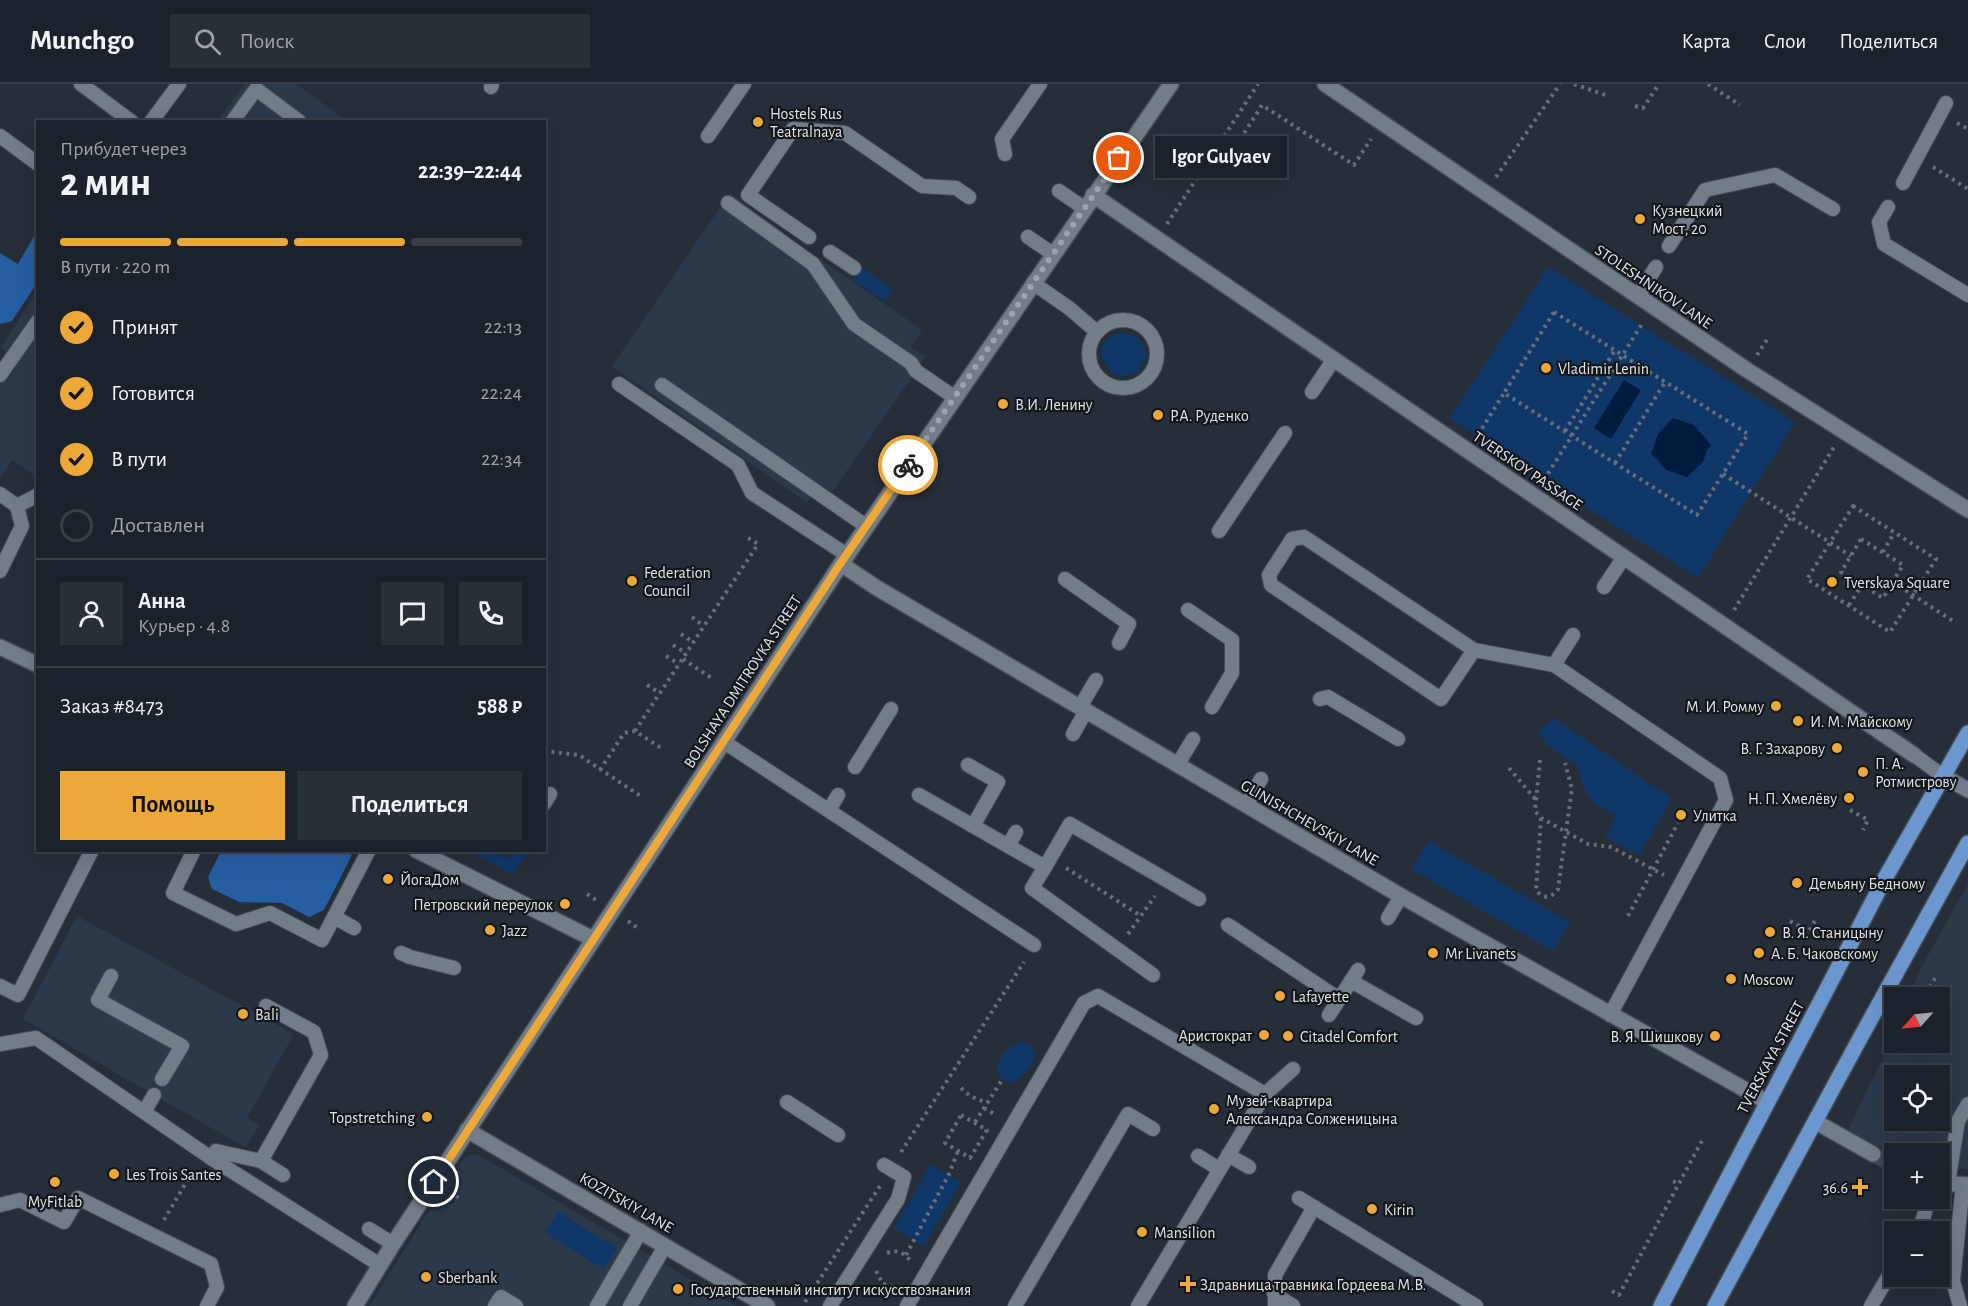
<!DOCTYPE html>
<html lang="ru">
<meta charset="utf-8">
<style>
:root{--surface:#1c222b;--page:#292f37;--text:#f1f3f6;--muted:#a0a4a9;--line:#3a3f47;--accent:#eca93a}
body{margin:0;font-family:"Alegreya Sans",sans-serif;background:var(--page);color:var(--text);height:100vh;display:flex;flex-direction:column;font-size:22px;white-space:nowrap}
*{box-sizing:border-box;margin:0}
p{font-size:20px;color:var(--muted)}
.icon{flex:none;width:33px;height:33px;fill:none;stroke:currentColor;stroke-width:2;stroke-linecap:round;stroke-linejoin:round}
.map{position:relative;flex:1;overflow:hidden}
.sheet{position:absolute;left:36px;top:36px;width:510px;height:732px;display:flex;flex-direction:column;background:var(--surface);border-radius:0px;box-shadow:0 6px 24px #0002,0 0 0 2px var(--line)}
.sheet>*{flex:none}
.needle{width:39px;rotate:243deg}
.tools{position:absolute;left:1884px;top:903px;display:grid;gap:12px}
.tools a{display:grid;place-items:center;width:66px;height:66px;border-radius:0px;background:var(--surface);box-shadow:0 6px 24px #0002,0 0 0 2px var(--line);font-size:30px}
.pin{position:absolute;display:grid;place-items:center;width:51px;height:51px;color:#fff;margin:-26px;border:3px solid #fff;border-radius:50%;box-shadow:0 2px 6px #0007}
.courier{position:absolute;display:grid;place-items:center;width:60px;height:60px;margin:-30px;border:4px solid #eca93a;border-radius:50%;background:#fff;color:#222;box-shadow:0 2px 8px #0007}
.bubble{position:absolute;height:42px;border-radius:0px;background:var(--surface);box-shadow:0 6px 24px #0002,0 0 0 2px var(--line);font-size:20px;font-weight:700;line-height:42px;text-align:center}
.head em{font-style:normal;font-weight:700}
.head div{display:flex;flex-direction:column-reverse}
.head{display:flex;align-items:center;justify-content:space-between;height:102px;padding:0 24px}
h1{font-size:39px;font-weight:700;line-height:45px}
.bar{display:grid;grid-template-columns:repeat(4,1fr);gap:9px 6px;align-content:center;height:72px;padding:0 24px}
.bar i{height:8px;border-radius:4px;background:var(--line)}
.bar .selected{background:var(--accent)}
.bar p{grid-column:span 4}
.line{display:flex;align-items:center;gap:15px;padding:0 24px;border-top:2px solid var(--line)}
.line div{flex:1}
.round{display:grid;place-items:center;flex:none;width:63px;height:63px;border-radius:0px;background:var(--page)}
ol{padding:0 24px;list-style:none}
li{display:flex;align-items:center;gap:18px;height:66px}
li p{margin-inline-start:auto}
li .icon{padding:6px;border-radius:50%;background:var(--accent);color:#111;stroke-width:4}
li:last-child{color:var(--muted)}
li i{width:33px;height:33px;border:3px solid var(--line);border-radius:50%}
.primary-button{display:flex;gap:12px;margin-top:auto;padding:12px 24px}
.primary-button a{flex:1;height:69px;border-radius:0px;background:var(--accent);color:#111;font-size:24px;font-weight:700;line-height:69px;text-align:center}
.primary-button a+a{background:var(--page);color:var(--text)}
header{display:flex;align-items:center;gap:36px;box-sizing:border-box;height:84px;padding:0 30px;background:var(--surface);border-bottom:2px solid var(--line)}
header strong{font-size:28px}
nav{display:flex;gap:33px;margin-inline-start:auto;font-size:21px}
.search{width:420px;height:54px;background:var(--page);display:flex;align-items:center;gap:15px;box-sizing:border-box;padding:0 21px;border-radius:0px;color:var(--muted);font-size:22px}
.map>svg:first-child{display:block}
.built{fill:#2c3949;fill-rule:evenodd}
.green{fill:#0f3869}
.forest{fill:#265ea2}
.water{fill:#011b3e}
.lines{fill:none;stroke-linecap:round;stroke-linejoin:round}
.minor-tunnel{stroke:#424954;stroke-width:15;stroke-dasharray:15 8;stroke-linecap:butt}
.service-casing{stroke:#454c55;stroke-width:16}
.pedestrian-casing{stroke:#454c55;stroke-width:18}
.minor-casing{stroke:#454c55;stroke-width:18}
.primary-casing{stroke:#454c55;stroke-width:18}
.path{stroke:#686f79;stroke-width:4;stroke-dasharray:3 4.5;stroke-linecap:butt}
.service{stroke:#737d8a;stroke-width:14}
.pedestrian{stroke:#737d8a;stroke-width:15}
.minor{stroke:#737d8a;stroke-width:15}
.primary{stroke:#6c97ce;stroke-width:15}
.done{stroke:#9ea4ad;stroke-width:6;stroke-dasharray:0 10.8}
.route{stroke:#eca93a;stroke-width:8}
.poi-dot{fill:#eca93a;stroke:#13161b;stroke-width:2}
.labels{text-anchor:middle;stroke-width:4.5;stroke-linejoin:round;paint-order:stroke}
.poi-label{font-size:16px;fill:#dfe4eb;stroke:#13161b;text-anchor:start}
.street-label{font-size:16px;fill:#dfe4eb;stroke:#13161b}
</style>
<header>
<strong>Munchgo</strong>
<div class="search"><svg class="icon" aria-label="search" viewBox="0 0 24 24"><circle cx="10" cy="10" r="6"/><path d="M15 15l6 6"/></svg>Поиск</div>
<nav><a>Карта</a><a>Слои</a><a>Поделиться</a></nav>
</header>
<div class="map">
<svg width="1968" height="1222" viewBox="0 0 1968 1222">
<rect width="100%" height="100%" fill="#262e39"/>
<g class="built">
<polygon points="245,0 296,0 347,37 216,38"/>
<polygon points="730,109 803,163 922,246 911,263 926,273 832,408 820,400 807,419 612,282"/>
<polygon points="37,208 37,393 12,376 0,394 0,277 6,267 1,263"/>
<path d="M1968,800V1085L1963,1084L1940,1088V1070L1894,1071L1848,1046L1894,951V958H1940V914L1910,913L1917,891ZM1894,992H1940V1036H1894Z"/>
<polygon points="77,832 294,950 247,1034 259,1041 246,1064 23,935"/>
<polygon points="469,1071 479,1071 484,1074 736,1222 369,1222 440,1109 465,1073"/>
</g>
<g class="green">
<polygon points="1548,183 1795,338 1698,494 1514,378 1450,334"/>
<polygon points="862,184 892,205 884,217 853,196"/>
<path d="M1126,249C1142,252 1152,270 1140,284C1112,316 1078,249 1126,249Z"/>
<path d="M1553,634L1671,714L1640,771L1605,753L1616,732C1589,716 1585,714 1578,682L1545,660L1539,648Z"/>
<polygon points="1429,757 1570,838 1553,867 1411,785"/>
<path d="M469,767H495C501,775 511,776 517,767H529L513,790Z"/>
<path d="M1021,957L1031,961C1040,978 1026,992 1011,999C982,993 1004,963 1021,957Z"/>
<polygon points="931,1080 961,1098 924,1162 894,1144"/>
<polygon points="558,1128 617,1164 604,1185 545,1149"/>
</g>
<g class="forest">
<polygon points="37,147 37,199 12,237 0,240 0,169 18,180"/>
<polygon points="344,767 352,771 324,826 309,833 282,819 239,818 212,805 208,793 221,767"/>
</g>
<g class="water">
<polygon points="1624,296 1641,306 1611,355 1594,344"/>
<polygon points="1673,334 1694,341 1711,361 1707,366 1703,378 1687,393 1666,386 1656,374 1651,370 1658,350"/>
</g>
<g class="lines">
<polyline class="minor-tunnel" points="1873,1070 1894,1082"/>
<defs>
<g id="service">
<polyline points="81,0 132,38"/>
<polyline points="491,3 492,0"/>
<polyline points="151,38 179,0"/>
<polyline points="232,38 256,5 300,38"/>
<polyline points="0,52 38,80"/>
<polyline points="708,52 744,0"/>
<polyline points="1005,70 1002,55 1040,0"/>
<polyline points="1903,99 1946,19"/>
<polyline points="1059,107 1084,124"/>
<polyline points="728,119 813,180 854,240 911,279 916,287 954,313"/>
<polyline points="1888,123 1879,138 1884,160 1968,211"/>
<polyline points="809,153 748,111 793,45 845,49 922,102 956,104 969,113"/>
<polyline points="1028,153 1053,170"/>
<polyline points="1669,162 1705,106 1775,91 1833,125"/>
<polyline points="830,168 854,184"/>
<polyline points="1033,199 1069,224 1097,248"/>
<polyline points="1638,212 1656,183"/>
<circle cx="1123" cy="270" r="34"/>
<polyline points="0,291 38,237"/>
<polyline points="619,300 738,381 752,409 847,471"/>
<polyline points="662,301 866,442"/>
<polyline points="1312,308 1334,275"/>
<polyline points="0,410 17,422 22,442 0,487"/>
<polyline points="17,422 38,411"/>
<polyline points="1219,447 1285,349"/>
<polyline points="1065,495 1129,540 1119,559"/>
<polyline points="1604,503 1624,473"/>
<polyline points="1188,526 1232,556 1232,589 1212,623"/>
<polyline points="1573,551 1554,581 1720,694 1726,716 1610,931"/>
<polyline points="1474,566 1441,615 1271,501 1269,491 1292,455 1304,453 1474,566 1554,581"/>
<polyline points="1320,615 1328,613 1398,655"/>
<polyline points="1080,623 1096,596"/>
<polyline points="1073,650 1086,627"/>
<polyline points="724,658 1034,861"/>
<polyline points="1914,671 1943,692"/>
<polyline points="1178,680 1193,655"/>
<polyline points="968,681 998,698 973,742"/>
<polyline points="855,683 891,625"/>
<polyline points="919,711 1045,783 1070,740 1199,815"/>
<polyline points="544,720 550,710"/>
<polyline points="1246,721 1261,695"/>
<polyline points="829,726 838,711"/>
<polyline points="1008,762 1016,748"/>
<polyline points="194,766 173,809 236,840 270,829 322,856 369,766"/>
<polyline points="1045,783 1032,804 1153,891"/>
<polyline points="334,833 354,844"/>
<polyline points="1388,834 1401,812"/>
<polyline points="1228,841 1339,915"/>
<polyline points="401,869 410,873 454,884"/>
<polyline points="111,892 98,916 182,962 162,995"/>
<polyline points="1351,897 1416,934"/>
<polyline points="0,902 18,911 92,766"/>
<polyline points="1329,931 1358,886"/>
<polyline points="0,960 36,954 211,1074 380,1181"/>
<polyline points="787,1018 838,1051"/>
<polyline points="144,1028 154,1011"/>
<polyline points="1228,1071 1249,1083"/>
<polyline points="1198,1072 1219,1085"/>
<polyline points="211,1074 216,1067 261,1077 283,1091"/>
<polyline points="261,1077 321,971 314,948 266,922"/>
<polyline points="1948,1099 1958,1037 1968,1020"/>
<polyline points="1299,1114 1476,1222"/>
<polyline points="0,1121 20,1116 64,1138 78,1114 211,1180 217,1203 207,1222"/>
<polyline points="369,1145 393,1160"/>
<polyline points="1916,1148 1923,1135 1929,1114"/>
<polyline points="1274,1210 1293,1222"/>
<polyline points="495,1222 501,1213 516,1222"/>
<polyline points="597,1222 641,1147"/>
<polyline points="630,1222 665,1162"/>
<polyline points="830,1222 898,1115 904,1093 884,1081"/>
<polyline points="907,1222 1084,919 1098,912 1265,1010"/>
<polyline points="1015,1222 1128,1030 1153,1045"/>
<polyline points="1138,1222 1265,1010 1293,985"/>
<polyline points="1275,1222 1275,1191 1314,1123"/>
<polyline points="1871,1222 1894,1183"/>
<polyline points="1960,1222 1953,1197 1963,1100"/>
</g>
<g id="pedestrian">
<polyline points="1325,0 1747,286 1968,426"/>
<polyline points="1093,111 1914,671"/>
</g>
<g id="minor">
<polyline points="841,480 877,504 1401,812 1767,1018"/>
<polyline points="0,563 38,581"/>
<polyline points="1943,692 1968,706"/>
<polyline points="416,766 593,855"/>
<polyline points="1816,1038 1873,1070"/>
<polyline points="467,1046 767,1222"/>
<polyline points="1940,1099 1968,1101"/>
<polyline points="355,1222 393,1160 841,480 1171,0"/>
</g>
<g id="primary">
<polyline points="1661,1222 1884,796 1968,649"/>
<polyline points="1715,1222 1858,958 1968,759"/>
</g>
</defs>
<use href="#service" class="service-casing"/>
<use href="#pedestrian" class="pedestrian-casing"/>
<use href="#minor" class="minor-casing"/>
<use href="#primary" class="primary-casing"/>
<g class="path">
<polyline points="1574,0 1608,12"/>
<polyline points="1708,0 1740,21"/>
<polyline points="1635,22 1643,24 1659,0"/>
<polyline points="1957,39 1968,45"/>
<polyline points="1166,51 1225,90"/>
<polyline points="1933,83 1968,105"/>
<polyline points="1220,87 1262,21 1354,81 1371,55"/>
<polyline points="1496,93 1560,0"/>
<polyline points="1167,140 1258,0"/>
<polygon points="1554,228 1748,350 1697,431 1504,309"/>
<polyline points="1757,271 1768,254"/>
<polyline points="1565,347 1615,266"/>
<polyline points="1478,351 1504,309"/>
<polyline points="1615,379 1665,298"/>
<polyline points="1723,390 1851,472"/>
<polyline points="1544,396 1642,240"/>
<polygon points="1853,422 1936,475 1890,548 1807,495"/>
<polygon points="1861,455 1903,481 1883,514 1841,488"/>
<polyline points="1883,468 1894,449"/>
<polyline points="1893,498 1956,539"/>
<polyline points="1849,521 1862,501"/>
<polyline points="1734,526 1834,363"/>
<polyline points="692,533 704,542"/>
<polyline points="681,550 693,558"/>
<polyline points="673,561 686,569"/>
<polyline points="666,572 679,580"/>
<polyline points="683,575 713,595"/>
<polyline points="647,601 660,609"/>
<polyline points="635,647 758,460 745,452"/>
<polyline points="544,667 579,671 642,713"/>
<polyline points="1540,676 1535,727 1541,734 1588,760 1611,763 1664,791"/>
<polyline points="1509,684 1536,716"/>
<polyline points="600,686 624,649 635,647 664,666"/>
<polyline points="1850,726 1868,736 1863,746"/>
<path d="M1541,734L1536,806C1543,815 1551,815 1558,805L1572,705L1565,679"/>
<polyline points="1066,784 1141,832"/>
<polyline points="587,810 596,816"/>
<polyline points="1628,832 1678,739"/>
<polyline points="628,837 639,845"/>
<polyline points="1790,837 1809,847 1817,833"/>
<polyline points="1128,850 1155,812"/>
<polyline points="1935,894 1930,903 1940,908"/>
<polyline points="961,1004 970,1012 987,1019"/>
<polyline points="984,1024 996,1031"/>
<polygon points="961,1031 987,1046 970,1074 945,1059"/>
<polyline points="975,1038 1002,996"/>
<polyline points="901,1068 1024,878"/>
<polyline points="1673,1097 1679,1100"/>
<polyline points="450,1108 459,1114"/>
<polyline points="164,1136 194,1085"/>
<path d="M887,1169C898,1165 905,1169 911,1178"/>
<polyline points="906,1171 949,1090 958,1067"/>
<polyline points="876,1187 883,1200 895,1203"/>
<polyline points="1612,1207 1619,1211 1704,1053"/>
<polyline points="805,1218 880,1102"/>
</g>
<use href="#service" class="service"/>
<use href="#pedestrian" class="pedestrian"/>
<use href="#minor" class="minor"/>
<use href="#primary" class="primary"/>
</g>
<g class="lines">
<polyline class="done" points="908,381 1119,74"/>
<polyline class="route" points="434,1098 840,480 908,381"/>
</g>
<g class="poi-dot">
<circle cx="758" cy="38" r="6"/>
<circle cx="1640" cy="135" r="6"/>
<circle cx="1546" cy="284" r="6"/>
<circle cx="1003" cy="320" r="6"/>
<circle cx="1158" cy="331" r="6"/>
<circle cx="632" cy="497" r="6"/>
<circle cx="1832" cy="498" r="6"/>
<circle cx="1776" cy="622" r="6"/>
<circle cx="1798" cy="637" r="6"/>
<circle cx="1837" cy="664" r="6"/>
<circle cx="1863" cy="688" r="6"/>
<circle cx="1849" cy="714" r="6"/>
<circle cx="1681" cy="731" r="6"/>
<circle cx="388" cy="795" r="6"/>
<circle cx="1797" cy="799" r="6"/>
<circle cx="565" cy="820" r="6"/>
<circle cx="490" cy="846" r="6"/>
<circle cx="1770" cy="848" r="6"/>
<circle cx="1433" cy="869" r="6"/>
<circle cx="1759" cy="869" r="6"/>
<circle cx="1731" cy="895" r="6"/>
<circle cx="1280" cy="912" r="6"/>
<circle cx="243" cy="930" r="6"/>
<circle cx="1264" cy="951" r="6"/>
<circle cx="1288" cy="952" r="6"/>
<circle cx="1715" cy="952" r="6"/>
<circle cx="1214" cy="1025" r="6"/>
<circle cx="427" cy="1033" r="6"/>
<circle cx="114" cy="1090" r="6"/>
<circle cx="55" cy="1098" r="6"/>
<path d="M1857 1094h6v6h6v6h-6v6h-6v-6h-6v-6h6z"/>
<circle cx="1372" cy="1125" r="6"/>
<circle cx="1142" cy="1148" r="6"/>
<circle cx="426" cy="1193" r="6"/>
<path d="M1185 1191h6v6h6v6h-6v6h-6v-6h-6v-6h6z"/>
<circle cx="678" cy="1205" r="6"/>
</g>
<g class="labels">
<g class="poi-label">
<text x="770" y="35">Hostels Rus<tspan x="770" dy="18">Teatralnaya</tspan></text>
<text x="1652" y="132">Кузнецкий<tspan x="1652" dy="18">Мост, 20</tspan></text>
<text x="1558" y="290">Vladimir Lenin</text>
<text x="1015" y="326">В.И. Ленину</text>
<text x="1170" y="337">Р.А. Руденко</text>
<text x="644" y="494">Federation<tspan x="644" dy="18">Council</tspan></text>
<text x="1844" y="504">Tverskaya Square</text>
<text x="1764" y="628" text-anchor="end">М. И. Ромму</text>
<text x="1810" y="643">И. М. Майскому</text>
<text x="1825" y="670" text-anchor="end">В. Г. Захарову</text>
<text x="1875" y="685">П. А.<tspan x="1875" dy="18">Ротмистрову</tspan></text>
<text x="1837" y="720" text-anchor="end">Н. П. Хмелёву</text>
<text x="1693" y="737">Улитка</text>
<text x="400" y="801">ЙогаДом</text>
<text x="1809" y="805">Демьяну Бедному</text>
<text x="553" y="826" text-anchor="end">Петровский переулок</text>
<text x="502" y="852">Jazz</text>
<text x="1782" y="854">В. Я. Станицыну</text>
<text x="1445" y="875">Mr Livanets</text>
<text x="1771" y="875">А. Б. Чаковскому</text>
<text x="1743" y="901">Moscow</text>
<text x="1292" y="918">Lafayette</text>
<text x="255" y="936">Bali</text>
<text x="1252" y="957" text-anchor="end">Аристократ</text>
<text x="1300" y="958">Citadel Comfort</text>
<text x="1703" y="958" text-anchor="end">В. Я. Шишкову</text>
<text x="1226" y="1022">Музей-квартира<tspan x="1226" dy="18">Александра Солженицына</tspan></text>
<text x="415" y="1039" text-anchor="end">Topstretching</text>
<text x="126" y="1096">Les Trois Santes</text>
<text x="1848" y="1109" text-anchor="end">36.6</text>
<text x="55" y="1123" text-anchor="middle">MyFitlab</text>
<text x="1384" y="1131">Kirin</text>
<text x="1154" y="1154">Mansilion</text>
<text x="438" y="1199">Sberbank</text>
<text x="1200" y="1206">Здравница травника Гордеева М.В.</text>
<text x="690" y="1211">Государственный институт искусствознания</text>
</g>
<g class="street-label">
<text transform="translate(1654 202) rotate(34)" y="6">STOLESHNIKOV LANE</text>
<text transform="translate(1528 386) rotate(34)" y="6">TVERSKOY PASSAGE</text>
<text transform="translate(742 597) rotate(-57)" y="6">BOLSHAYA DMITROVKA STREET</text>
<text transform="translate(1310 738) rotate(30)" y="6">GLINISHCHEVSKIY LANE</text>
<text transform="translate(1770 973) rotate(-62)" y="6">TVERSKAYA STREET</text>
<text transform="translate(627 1118) rotate(30)" y="6">KOZITSKIY LANE</text>
</g>
</g>
</svg>
<div class="tools">
<a><svg class="needle" viewBox="-14 -14 28 28"><path d="M0-13l5 13h-10z" fill="#e53935"/><path d="M0 13l5-13h-10z" fill="#a0a4a9"/></svg></a>
<a><svg class="icon" aria-label="locate" viewBox="0 0 24 24"><circle cx="12" cy="12" r="6"/><path d="M12 2v4M12 18v4M2 12h4M18 12h4"/></svg></a>
<a>+</a>
<a>−</a>
</div>
<div class="pin" style="left:1119px;top:74px;background:#ea580c"><svg class="icon" aria-label="bag" viewBox="0 0 24 24"><path d="M5 8h14l-1 12H6zM9 8a3 3 0 0 1 6 0"/></svg></div>
<div class="pin" style="left:434px;top:1098px;background:#1f2937"><svg class="icon" aria-label="home" viewBox="0 0 24 24"><path d="M3 11l9-7 9 7M6 9v11h12V9"/></svg></div>
<div class="courier" style="left:908px;top:381px"><svg class="icon" aria-label="bike" viewBox="0 0 24 24"><circle cx="6" cy="16" r="4"/><circle cx="18" cy="16" r="4"/><path d="M6 16l4-8h5l3 8M10 8l3 8H6M13 5h3"/></svg></div>
<div class="bubble" style="left:1155px;top:52px;width:132px">Igor Gulyaev</div>
<section class="sheet">
<div class="head"><div><h1>2 мин</h1><p>Прибудет через</p></div><em>22:39–22:44</em></div>
<div class="bar"><i class="selected"></i><i class="selected"></i><i class="selected"></i><i></i><p>В пути · 220 m</p></div>
<ol>
<li><svg class="icon" aria-label="check" viewBox="0 0 24 24"><path d="M5 12l5 5 9-10"/></svg>Принят<p>22:13</p></li>
<li><svg class="icon" aria-label="check" viewBox="0 0 24 24"><path d="M5 12l5 5 9-10"/></svg>Готовится<p>22:24</p></li>
<li><svg class="icon" aria-label="check" viewBox="0 0 24 24"><path d="M5 12l5 5 9-10"/></svg>В пути<p>22:34</p></li>
<li><i></i>Доставлен</li>
</ol>
<div class="line" style="height:108px"><a class="round"><svg class="icon" aria-label="person" viewBox="0 0 24 24"><circle cx="12" cy="8" r="4"/><path d="M4 21q1-7 8-7t8 7"/></svg></a><div><b>Анна</b><p>Курьер · 4.8</p></div><a class="round"><svg class="icon" aria-label="chat" viewBox="0 0 24 24"><path d="M4 5h16v11H9l-5 4z"/></svg></a><a class="round"><svg class="icon" aria-label="phone" viewBox="0 0 24 24"><path d="M5 4h4l2 5-3 2q2 4 5 5l2-3 5 2v4C11 20 4 13 5 4z"/></svg></a></div>
<div class="line" style="height:78px"><div>Заказ #8473</div><b>588 ₽</b></div>
<div class="primary-button"><a>Помощь</a><a>Поделиться</a></div>
</section>
</div>
